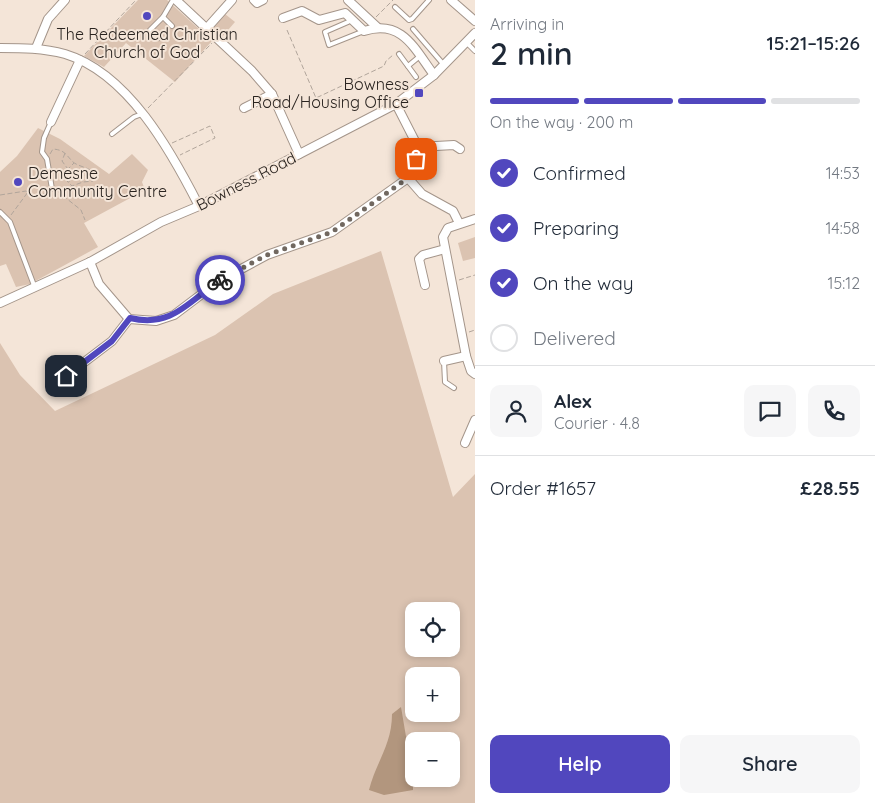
<!DOCTYPE html>
<meta charset="utf-8">
<style>
:root{--surface:#fff;--page:#f6f6f7;--text:#1f2937;--muted:#747a83;--line:#e0e1e3;--accent:#5147be}
body{margin:0;font-family:Quicksand,sans-serif;background:var(--page);color:var(--text);height:100vh;display:flex;flex-direction:column;font-size:19px;white-space:nowrap}
*{box-sizing:border-box;margin:0}
p{font-size:16px;color:var(--muted)}
.icon{flex:none;width:28px;height:28px;fill:none;stroke:currentColor;stroke-width:2;stroke-linecap:round;stroke-linejoin:round}
.map{position:relative;flex:1;overflow:hidden}
.side{display:flex;flex-direction:column;background:var(--surface);width:400px}
.side>*{flex:none}
.tools{position:absolute;left:405px;top:602px;display:grid;gap:10px}
.tools a{display:grid;place-items:center;width:55px;height:55px;border-radius:10px;background:var(--surface);box-shadow:0 2px 8px #0003;font-size:25px}
.pin{position:absolute;display:grid;place-items:center;width:42px;height:42px;color:#fff;margin:-21px;border-radius:10px;box-shadow:0 2px 8px #0006}
.courier{position:absolute;display:grid;place-items:center;width:50px;height:50px;margin:-25px;border:4px solid #5147be;border-radius:50%;background:#fff;color:#222;box-shadow:0 1px 6px #0007}
.summary em{font-style:normal;font-weight:600}
.summary div{display:flex;flex-direction:column-reverse}
.summary{display:flex;align-items:center;justify-content:space-between;height:85px;padding:0 15px}
h1{font-size:32px;font-weight:600;line-height:38px}
.bar{display:grid;grid-template-columns:repeat(4,1fr);gap:8px 5px;align-content:center;height:60px;padding:0 15px}
.bar i{height:6px;border-radius:4px;background:var(--line)}
.bar .on{background:var(--accent)}
.bar p{grid-column:span 4}
.line{display:flex;align-items:center;gap:12px;padding:0 15px;border-top:1px solid var(--line)}
.line div{flex:1}
.round{display:grid;place-items:center;flex:none;width:52px;height:52px;border-radius:10px;background:var(--page)}
ol{padding:0 15px;list-style:none}
li{display:flex;align-items:center;gap:15px;height:55px}
li p{margin-inline-start:auto}
li .icon{padding:5px;border-radius:50%;background:var(--accent);color:#fff;stroke-width:4}
li:last-child{color:var(--muted)}
li i{width:28px;height:28px;border:2px solid var(--line);border-radius:50%}
.button{display:flex;gap:10px;margin-top:auto;padding:10px 15px}
.button a{flex:1;height:58px;border-radius:10px;background:var(--accent);color:#fff;font-size:20px;font-weight:600;line-height:58px;text-align:center}
.button a+a{background:var(--page);color:var(--text)}
main{display:flex;flex:1;min-height:0}
.map>svg:first-child{display:block}
.green{fill:#dbc3b1;fill-rule:evenodd}
.water{fill:#b2967e}
.lines{fill:none;stroke-linecap:round;stroke-linejoin:round}
.service-casing{stroke:#a4958a;stroke-width:6}
.minor-casing{stroke:#a4958a;stroke-width:10}
.path{stroke:#b1a59b;stroke-width:1;stroke-dasharray:5 2.5;stroke-linecap:butt}
.service{stroke:#fff;stroke-width:4}
.minor{stroke:#fff;stroke-width:8}
.done{stroke:#716860;stroke-width:5;stroke-dasharray:0 9}
.route{stroke:#5147be;stroke-width:6}
.poi-dot{fill:#5147be;stroke:#f4e5d8;stroke-width:2}
.labels{text-anchor:middle;stroke-width:4;stroke-linejoin:round;paint-order:stroke}
.poi-label{font-size:16px;fill:#2a2420;stroke:#f4e5d8}
.street-label{font-size:16px;fill:#2a2420;stroke:#f4e5d8}
</style>
<main>
<div class="map">
<svg width="475" height="803" viewBox="0 0 475 803">
<rect width="100%" height="100%" fill="#f4e5d8"/>
<g class="green">
<polygon points="138,0 167,0 212,41 175,82 126,43 104,67 84,56"/>
<polygon points="225,14 235,22 222,37 213,28"/>
<polygon points="38,128 60,139 109,174 132,154 148,170 142,182 145,190 84,223 98,247 30,284 16,287 6,264 0,266 0,172 17,156"/>
<polygon points="475,237 475,258 463,261 458,243"/>
<path d="M381,251L453,497L475,474V803H0V343L20,375L55,411L215,335L273,294ZM414,611H451V649H414ZM414,676H451V714H414ZM414,741H451V779H414Z"/>
</g>
<path class="water" d="M401,707L413,778V790L384,795L369,790C376,762 392,745 392,714Z"/>
<g class="lines">
<defs>
<g id="service">
<polyline points="395,7 409,20 412,19 429,0"/>
<polyline points="163,17 172,26"/>
<polyline points="351,18 348,22 325,32 329,45 364,31"/>
<polyline points="413,29 444,65"/>
<polyline points="159,38 150,30 163,17 173,0"/>
<polyline points="467,43 475,51"/>
<polyline points="399,54 416,77"/>
<polyline points="408,66 420,56"/>
<polyline points="51,122 44,138 42,152 47,159 52,189"/>
<polyline points="112,134 134,117 142,114"/>
<polyline points="0,212 10,222 35,288"/>
<polyline points="444,361 445,382 454,388"/>
</g>
<g id="minor">
<polyline points="176,0 252,71 272,94 299,154"/>
<polyline points="254,0 257,3 263,0"/>
<polyline points="348,0 377,27"/>
<polyline points="451,0 475,21"/>
<path d="M283,18L302,11L319,20L345,13L364,31C402,19 414,48 434,75"/>
<polyline points="207,28 232,0"/>
<path d="M0,48C22,48 43,48 65,54C128,73 171,151 199,206"/>
<polyline points="36,48 48,19 65,0"/>
<polyline points="244,108 272,94"/>
<polyline points="51,122 80,60"/>
<polyline points="418,147 454,145 460,149"/>
<polyline points="408,178 422,194 453,211 459,223"/>
<polyline points="475,219 448,228 443,237 466,356 471,371 475,374"/>
<polyline points="90,262 99,284 129,319 156,321 174,315 219,281 267,255 332,232 408,178 418,147 396,104"/>
<polyline points="425,285 419,259 423,255 445,249"/>
<polyline points="0,303 90,262 161,222 199,206 396,104 434,75 475,33"/>
<polyline points="444,361 466,356"/>
<polyline points="62,371 66,376 112,341 129,319"/>
<polyline points="465,443 475,420"/>
</g>
</defs>
<use href="#service" class="service-casing"/>
<use href="#minor" class="minor-casing"/>
<g class="path">
<polyline points="376,17 393,0"/>
<polyline points="287,30 316,98 384,66 386,61 393,55"/>
<polyline points="85,54 136,0"/>
<polyline points="148,108 212,43"/>
<polyline points="172,143 210,126 215,138 180,155"/>
<polyline points="65,153 62,161 73,176 68,183"/>
<path d="M50,154L53,149C65,150 66,155 73,162C79,167 89,167 95,174L93,181L83,182L72,186L64,178V173L74,163"/>
<polyline points="83,181 81,180 84,176 83,173"/>
<polyline points="57,191 81,210 85,220"/>
<polyline points="0,195 26,191 34,196 49,193"/>
<polyline points="11,215 28,192"/>
<polyline points="459,280 475,275"/>
<polyline points="469,332 475,330"/>
</g>
<use href="#service" class="service"/>
<use href="#minor" class="minor"/>
</g>
<g class="lines">
<polyline class="done" points="220,280 267,255 332,232 408,178 416,159"/>
<path class="route" d="M66,376L112,341L130,318C172,328 188,302 220,280"/>
</g>
<g class="poi-dot">
<circle cx="147" cy="16" r="5"/>
<rect x="414" y="88" width="10" height="10" rx="2.5"/>
<circle cx="18" cy="182" r="5"/>
</g>
<g class="labels">
<g class="poi-label">
<text x="147" y="40">The Redeemed Christian<tspan x="147" dy="18">Church of God</tspan></text>
<text x="409" y="90" text-anchor="end">Bowness<tspan x="409" dy="18">Road/Housing Office</tspan></text>
<text x="28" y="179" text-anchor="start">Demesne<tspan x="28" dy="18">Community Centre</tspan></text>
</g>
<g class="street-label">
<text transform="translate(246 181) rotate(-27)" y="6">Bowness Road</text>
</g>
</g>
</svg>
<div class="tools">
<a><svg class="icon" aria-label="locate" viewBox="0 0 24 24"><circle cx="12" cy="12" r="6"/><path d="M12 2v4M12 18v4M2 12h4M18 12h4"/></svg></a>
<a>+</a>
<a>−</a>
</div>
<div class="pin" style="left:416px;top:159px;background:#ea580c"><svg class="icon" aria-label="bag" viewBox="0 0 24 24"><path d="M5 8h14l-1 12H6zM9 8a3 3 0 0 1 6 0"/></svg></div>
<div class="pin" style="left:66px;top:376px;background:#1f2937"><svg class="icon" aria-label="home" viewBox="0 0 24 24"><path d="M3 11l9-7 9 7M6 9v11h12V9"/></svg></div>
<div class="courier" style="left:220px;top:280px"><svg class="icon" aria-label="bike" viewBox="0 0 24 24"><circle cx="6" cy="16" r="4"/><circle cx="18" cy="16" r="4"/><path d="M6 16l4-8h5l3 8M10 8l3 8H6M13 5h3"/></svg></div>
</div>
<section class="side">
<div class="summary"><div><h1>2 min</h1><p>Arriving in</p></div><em>15:21–15:26</em></div>
<div class="bar"><i class="on"></i><i class="on"></i><i class="on"></i><i></i><p>On the way · 200 m</p></div>
<ol>
<li><svg class="icon" aria-label="check" viewBox="0 0 24 24"><path d="M5 12l5 5 9-10"/></svg>Confirmed<p>14:53</p></li>
<li><svg class="icon" aria-label="check" viewBox="0 0 24 24"><path d="M5 12l5 5 9-10"/></svg>Preparing<p>14:58</p></li>
<li><svg class="icon" aria-label="check" viewBox="0 0 24 24"><path d="M5 12l5 5 9-10"/></svg>On the way<p>15:12</p></li>
<li><i></i>Delivered</li>
</ol>
<div class="line" style="height:90px"><a class="round"><svg class="icon" aria-label="person" viewBox="0 0 24 24"><circle cx="12" cy="8" r="4"/><path d="M4 21q1-7 8-7t8 7"/></svg></a><div><b>Alex</b><p>Courier · 4.8</p></div><a class="round"><svg class="icon" aria-label="chat" viewBox="0 0 24 24"><path d="M4 5h16v11H9l-5 4z"/></svg></a><a class="round"><svg class="icon" aria-label="phone" viewBox="0 0 24 24"><path d="M5 4h4l2 5-3 2q2 4 5 5l2-3 5 2v4C11 20 4 13 5 4z"/></svg></a></div>
<div class="line" style="height:65px"><div>Order #1657</div><b>£28.55</b></div>
<div class="button"><a>Help</a><a>Share</a></div>
</section>
</main>
